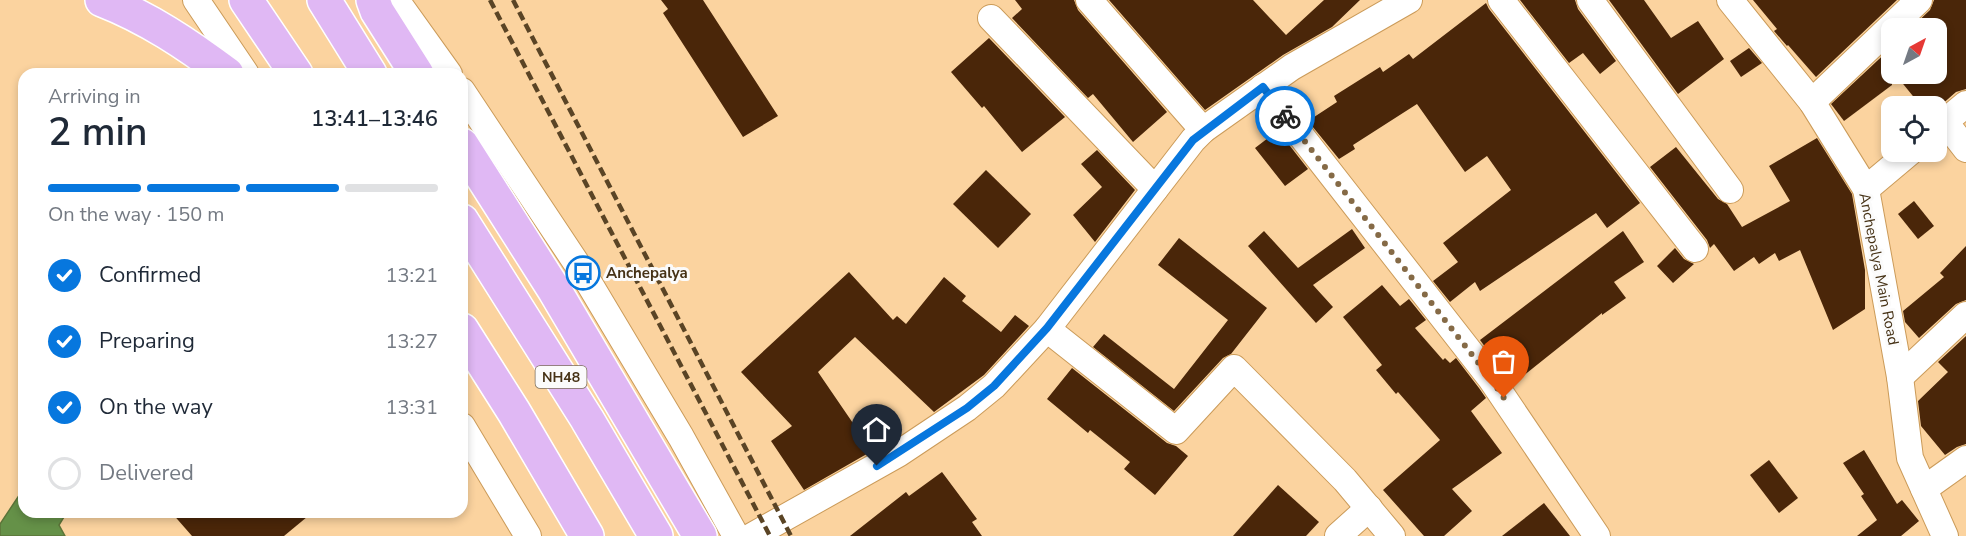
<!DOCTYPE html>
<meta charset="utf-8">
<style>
:root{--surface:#fff;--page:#f2f2f3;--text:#1f2937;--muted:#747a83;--line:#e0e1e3;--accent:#0777de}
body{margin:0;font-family:"Nunito Sans",sans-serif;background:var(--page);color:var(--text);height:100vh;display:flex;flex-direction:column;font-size:22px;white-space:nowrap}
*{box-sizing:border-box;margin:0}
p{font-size:20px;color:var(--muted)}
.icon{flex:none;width:33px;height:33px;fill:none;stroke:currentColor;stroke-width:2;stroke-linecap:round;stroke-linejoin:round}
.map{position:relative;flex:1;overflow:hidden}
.drawer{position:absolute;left:18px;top:68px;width:450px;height:450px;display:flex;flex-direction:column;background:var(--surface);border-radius:18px;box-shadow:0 3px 9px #0003}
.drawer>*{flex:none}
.needle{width:39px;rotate:40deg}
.buttons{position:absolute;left:1881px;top:18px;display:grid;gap:12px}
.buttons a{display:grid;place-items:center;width:66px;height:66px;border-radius:12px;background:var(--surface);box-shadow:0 3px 9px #0003;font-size:30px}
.pin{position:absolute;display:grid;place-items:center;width:51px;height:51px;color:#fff;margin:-62px -26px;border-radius:50% 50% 50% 0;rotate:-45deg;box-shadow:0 0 6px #0007}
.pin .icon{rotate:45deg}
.courier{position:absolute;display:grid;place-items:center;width:60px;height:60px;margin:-30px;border:4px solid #0777de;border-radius:50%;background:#fff;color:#222;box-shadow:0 2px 8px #0007}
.head em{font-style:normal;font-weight:600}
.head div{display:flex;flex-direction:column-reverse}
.head{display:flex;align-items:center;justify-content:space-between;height:102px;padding:0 30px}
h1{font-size:39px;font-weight:600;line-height:45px}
.bar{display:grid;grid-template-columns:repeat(4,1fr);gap:9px 6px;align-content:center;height:72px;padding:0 30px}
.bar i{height:8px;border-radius:4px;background:var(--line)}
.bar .current{background:var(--accent)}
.bar p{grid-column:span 4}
ol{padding:0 30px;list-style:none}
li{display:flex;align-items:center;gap:18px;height:66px}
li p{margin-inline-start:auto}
li .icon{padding:6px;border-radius:50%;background:var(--accent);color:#fff;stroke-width:4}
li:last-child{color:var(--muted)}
li i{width:33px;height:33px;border:3px solid var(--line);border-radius:50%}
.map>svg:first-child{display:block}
.water{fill:#659148;stroke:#5c7439;stroke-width:1.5}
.building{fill:#4a2609}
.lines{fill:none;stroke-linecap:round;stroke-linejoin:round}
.minor-casing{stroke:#cb9b59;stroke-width:28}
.highway-casing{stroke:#fff;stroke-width:36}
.minor{stroke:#fff;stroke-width:26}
.highway{stroke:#e0b8f4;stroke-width:33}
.rail{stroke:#5a4425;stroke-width:4.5;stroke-dasharray:9 4.5;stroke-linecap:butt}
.done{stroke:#856a46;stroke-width:6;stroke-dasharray:0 10.8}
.route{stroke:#0777de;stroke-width:8}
.labels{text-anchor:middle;stroke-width:6;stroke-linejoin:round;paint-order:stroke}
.shield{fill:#fbfbfb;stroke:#7c6e5b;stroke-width:1.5}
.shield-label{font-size:14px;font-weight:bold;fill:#463216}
.street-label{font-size:15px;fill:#463216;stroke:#fbfbfb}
.poi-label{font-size:15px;font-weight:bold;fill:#463216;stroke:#fbfbfb;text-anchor:start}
</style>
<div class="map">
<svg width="1966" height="536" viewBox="0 0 1966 536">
<rect width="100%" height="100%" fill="#fbd39f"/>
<polygon class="water" points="24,488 24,512 67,512 59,525 65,536 0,536 0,524"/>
<g class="building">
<polygon points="661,0 703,0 778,116 743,137 663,13 668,9"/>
<polygon points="1015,0 1074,0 1078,10 1167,112 1133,142 1093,94 1088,98 1012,18 1022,9"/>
<polygon points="1109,0 1253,0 1286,35 1324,0 1360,0 1332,27 1283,55 1205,110"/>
<polygon points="1520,0 1575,0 1578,9 1616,61 1600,74 1583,53 1569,63"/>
<polygon points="1609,0 1644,0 1671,38 1698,21 1724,59 1678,94"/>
<polygon points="1753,0 1897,0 1816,77 1788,45 1787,46 1774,31 1777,29"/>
<polygon points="1934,0 1966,0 1966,89 1956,92 1940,106 1921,106 1895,74 1936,74 1936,28 1911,28 1930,10"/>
<polygon points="1486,3 1489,9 1640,203 1607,228 1596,213 1480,291 1475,282 1450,302 1433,281 1458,262 1443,243 1511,190 1487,156 1465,172 1417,104 1353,145 1355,149 1339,159 1308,121 1337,102 1334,96 1380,67 1383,72 1409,54 1413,59"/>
<polygon points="989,38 1065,117 1022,152 984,106 982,108 951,72"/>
<polygon points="1892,47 1892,85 1844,121 1831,104"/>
<polygon points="1749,48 1762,63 1741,77 1730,61"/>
<polygon points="1276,132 1281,138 1283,137 1308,169 1285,186 1255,148"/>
<polygon points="1817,138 1852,194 1865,270 1865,309 1833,330 1800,250 1779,261 1775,253 1759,264 1754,257 1734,271 1714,244 1710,248 1707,240 1650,167 1676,147 1718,199 1727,204 1742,227 1790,201 1769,166"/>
<polygon points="1097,150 1135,190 1095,242 1073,215 1102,187 1081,164"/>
<polygon points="986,170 1031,214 998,248 953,204"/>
<polygon points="1914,201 1934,226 1918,239 1898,214"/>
<polygon points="1352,229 1365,248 1313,285 1333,307 1316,323 1248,246 1264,231 1298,268"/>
<polygon points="1623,231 1644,262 1614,282 1626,298 1602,315 1602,313 1513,384 1480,340"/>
<polygon points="1179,238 1267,308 1231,354 1223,358 1174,411 1093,347 1104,334 1174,389 1228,320 1158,265"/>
<polygon points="1966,246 1966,300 1956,304 1919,338 1905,322 1903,311 1944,277 1940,273"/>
<polygon points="1675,248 1684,259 1694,264 1673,283 1657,266"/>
<polygon points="849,272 893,320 897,316 906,324 944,277 966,296 962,301 1001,332 1015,315 1029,326 984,375 934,412 855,337 818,372 872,451 804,490 771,441 792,426 741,372"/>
<polygon points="1382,285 1400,306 1409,299 1426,320 1415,328 1443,360 1445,358 1450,363 1456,358 1479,388 1486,398 1471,411 1502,453 1452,489 1472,511 1444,536 1424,536 1383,490 1440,440 1398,392 1396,394 1376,370 1382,365 1343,317"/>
<polygon points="1966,336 1966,444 1957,447 1945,455 1921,426 1918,401 1948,372 1938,362"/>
<polygon points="1072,368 1167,443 1176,446 1188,456 1155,495 1124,469 1130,462 1090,430 1088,433 1047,399"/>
<polygon points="1864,450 1897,504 1902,500 1919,521 1901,536 1857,536 1877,520 1861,496 1864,494 1843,463"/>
<polygon points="1769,460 1798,498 1779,513 1750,475"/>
<polygon points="942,472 977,519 972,522 982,536 850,536 906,492 909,496"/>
<polygon points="1278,485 1319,522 1306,536 1233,536"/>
<polygon points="1544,503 1570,536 1502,536"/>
<polygon points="171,512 313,512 284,536 192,536"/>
</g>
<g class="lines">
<defs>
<g id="minor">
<polyline points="196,0 246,74"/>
<polyline points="396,0 449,74"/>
<polyline points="1089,0 1203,130"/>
<polyline points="1501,0 1695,249"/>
<polyline points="1590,0 1730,190"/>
<polyline points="1730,0 1812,102 1866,189 1900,377 1910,458 1945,536"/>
<polyline points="991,18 1155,189"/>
<polyline points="1263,87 1491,379 1597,536"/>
<polyline points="462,91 583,273 681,437 736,536"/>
<polyline points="1812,102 1919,0"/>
<polyline points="1945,122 1966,149"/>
<polyline points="1936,129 1966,104"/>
<polyline points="1866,189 1910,152"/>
<polyline points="1047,329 1176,431 1234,368 1345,480 1392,536"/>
<polyline points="1900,377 1966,315"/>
<polyline points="462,426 528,536"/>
<polyline points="1924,489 1966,459"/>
<polyline points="752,536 898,454 967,408 994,386 1047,329 1193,140 1203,130 1292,67 1409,0"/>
<polyline points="1338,536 1369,508"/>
</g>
<g id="highway">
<path d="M102,0C148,18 187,44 227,74"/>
<polyline points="246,0 296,74"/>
<polyline points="324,0 370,74"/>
<polyline points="373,0 377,11 417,74"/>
<polyline points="462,145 555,291 700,536"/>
<polyline points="462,221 587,419 656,536"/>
<polyline points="462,330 514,412 587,536"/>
</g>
</defs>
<use href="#minor" class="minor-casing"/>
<use href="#highway" class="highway-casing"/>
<use href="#minor" class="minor"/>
<use href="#highway" class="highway"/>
<g class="rail">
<polyline points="490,0 770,536"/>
<polyline points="513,0 791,536"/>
</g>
</g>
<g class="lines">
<polyline class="done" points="1285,116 1491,379 1504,398"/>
<polyline class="route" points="877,466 967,408 994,386 1047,328 1193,140 1263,87 1285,116"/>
</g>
<defs>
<symbol id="bus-ring" viewBox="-11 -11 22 22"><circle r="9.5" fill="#fbfbfb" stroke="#0777de" stroke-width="1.5"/><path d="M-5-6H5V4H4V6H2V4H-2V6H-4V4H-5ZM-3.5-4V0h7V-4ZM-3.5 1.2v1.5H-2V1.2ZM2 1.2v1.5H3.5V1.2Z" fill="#0777de"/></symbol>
</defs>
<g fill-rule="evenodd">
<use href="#bus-ring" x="564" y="254" width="38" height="38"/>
</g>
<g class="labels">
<rect class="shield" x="535.5" y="366" width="51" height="22" rx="4.5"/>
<g class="shield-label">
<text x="561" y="382">NH48</text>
</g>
<g class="street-label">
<text transform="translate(1879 269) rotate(79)" y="5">Anchepalya Main Road</text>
</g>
<g class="poi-label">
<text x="606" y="278">Anchepalya</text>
</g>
</g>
</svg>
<div class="buttons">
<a><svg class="needle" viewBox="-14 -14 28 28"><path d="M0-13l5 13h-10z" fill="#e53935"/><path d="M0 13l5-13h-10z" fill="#747a83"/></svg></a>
<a><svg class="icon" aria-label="locate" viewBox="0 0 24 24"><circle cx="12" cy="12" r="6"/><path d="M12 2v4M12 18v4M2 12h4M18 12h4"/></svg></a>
</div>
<div class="pin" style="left:1504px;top:398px;background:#ea580c"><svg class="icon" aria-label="bag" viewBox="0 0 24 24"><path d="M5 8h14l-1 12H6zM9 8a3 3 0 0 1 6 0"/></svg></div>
<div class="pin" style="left:877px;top:466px;background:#1f2937"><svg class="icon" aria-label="home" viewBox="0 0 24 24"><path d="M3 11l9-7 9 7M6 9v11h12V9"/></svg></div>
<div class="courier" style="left:1285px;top:116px"><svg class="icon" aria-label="bike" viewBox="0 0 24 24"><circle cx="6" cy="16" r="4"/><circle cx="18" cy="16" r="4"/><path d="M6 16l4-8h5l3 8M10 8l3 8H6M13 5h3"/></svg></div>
<section class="drawer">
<div class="head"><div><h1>2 min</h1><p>Arriving in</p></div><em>13:41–13:46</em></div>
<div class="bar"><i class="current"></i><i class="current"></i><i class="current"></i><i></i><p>On the way · 150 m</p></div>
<ol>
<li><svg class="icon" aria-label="check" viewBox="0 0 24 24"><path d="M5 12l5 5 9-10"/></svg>Confirmed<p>13:21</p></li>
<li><svg class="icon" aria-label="check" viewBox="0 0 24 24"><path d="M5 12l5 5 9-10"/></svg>Preparing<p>13:27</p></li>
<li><svg class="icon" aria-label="check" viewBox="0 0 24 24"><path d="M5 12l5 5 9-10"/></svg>On the way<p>13:31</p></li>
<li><i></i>Delivered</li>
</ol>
</section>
</div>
